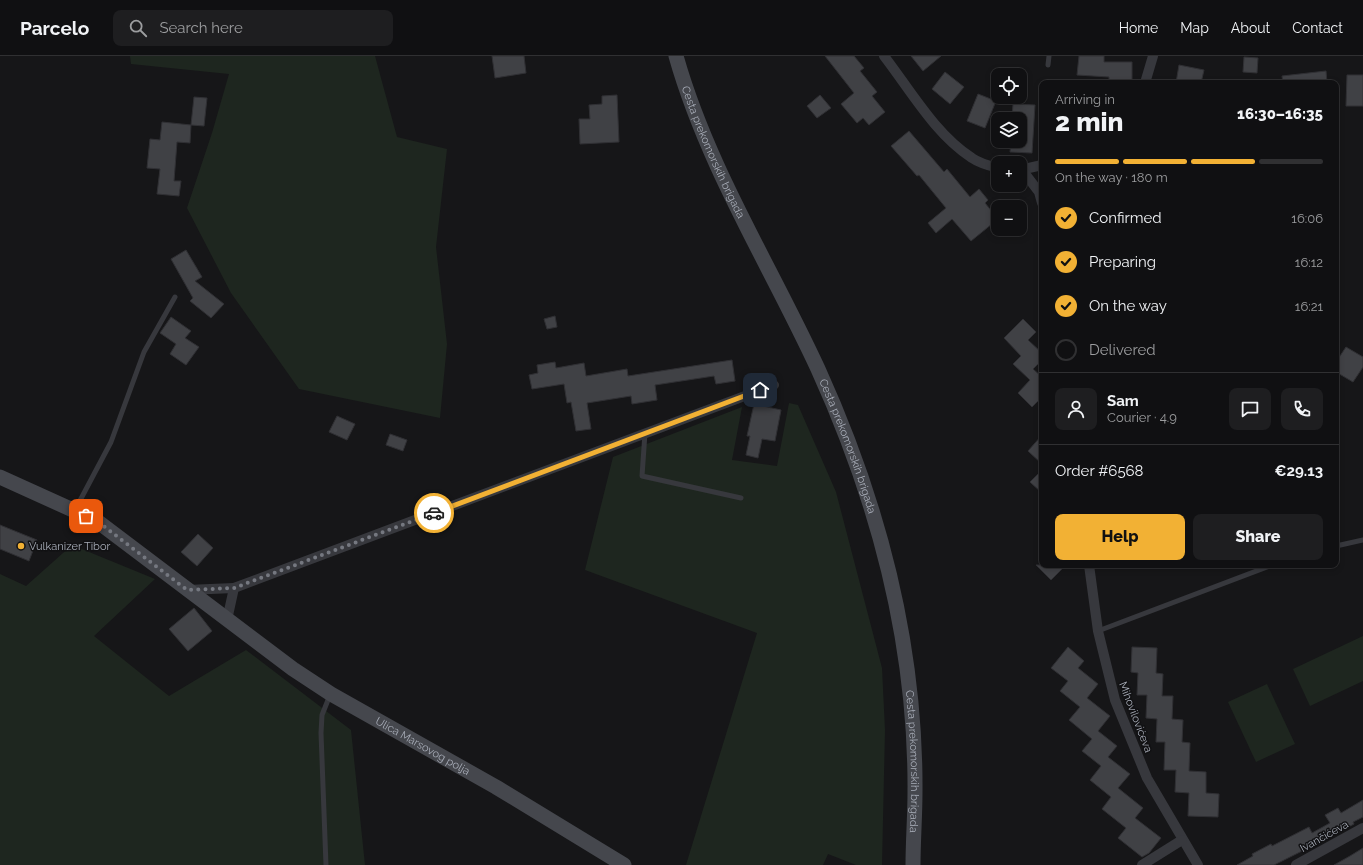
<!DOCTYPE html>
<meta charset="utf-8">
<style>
:root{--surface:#101012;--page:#1e1e20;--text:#f1f3f6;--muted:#9c9d9f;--line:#303032;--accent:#f2b134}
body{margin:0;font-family:Raleway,sans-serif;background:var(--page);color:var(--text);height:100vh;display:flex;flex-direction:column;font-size:15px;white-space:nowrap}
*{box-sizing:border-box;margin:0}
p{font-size:13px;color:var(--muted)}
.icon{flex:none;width:22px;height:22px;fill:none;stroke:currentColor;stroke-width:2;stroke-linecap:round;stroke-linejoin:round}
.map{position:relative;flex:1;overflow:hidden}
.details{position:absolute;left:1039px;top:24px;width:300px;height:488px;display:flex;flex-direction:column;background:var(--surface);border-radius:8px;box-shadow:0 2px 6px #0003,0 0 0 1px var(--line)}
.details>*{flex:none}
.tools{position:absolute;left:991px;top:12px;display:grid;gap:8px}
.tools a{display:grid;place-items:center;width:36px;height:36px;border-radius:8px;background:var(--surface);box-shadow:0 2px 6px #0003,0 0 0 1px var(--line);font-size:20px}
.pin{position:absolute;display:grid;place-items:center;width:34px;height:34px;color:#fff;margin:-17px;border-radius:8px;box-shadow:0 2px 6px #0006}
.courier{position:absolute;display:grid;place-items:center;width:40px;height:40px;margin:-20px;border:3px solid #f2b134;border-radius:50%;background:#fff;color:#222;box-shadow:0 1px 5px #0007}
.head em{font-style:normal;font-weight:800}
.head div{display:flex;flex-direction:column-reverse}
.head{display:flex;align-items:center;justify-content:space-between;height:68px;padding:0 16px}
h1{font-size:26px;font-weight:800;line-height:30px}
.bar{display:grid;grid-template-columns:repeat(4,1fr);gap:6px 4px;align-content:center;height:48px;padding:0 16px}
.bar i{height:5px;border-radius:3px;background:var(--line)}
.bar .selected{background:var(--accent)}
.bar p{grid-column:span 4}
.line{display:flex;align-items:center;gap:10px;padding:0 16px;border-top:1px solid var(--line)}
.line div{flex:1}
.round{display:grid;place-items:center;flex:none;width:42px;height:42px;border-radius:8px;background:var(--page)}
ol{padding:0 16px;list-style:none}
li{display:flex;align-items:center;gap:12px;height:44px}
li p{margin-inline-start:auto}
li .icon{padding:4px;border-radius:50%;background:var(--accent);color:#111;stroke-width:4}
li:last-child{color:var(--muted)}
li i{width:22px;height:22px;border:2px solid var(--line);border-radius:50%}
.action{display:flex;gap:8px;margin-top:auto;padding:8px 16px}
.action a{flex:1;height:46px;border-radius:8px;background:var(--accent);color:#111;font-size:16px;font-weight:800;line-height:46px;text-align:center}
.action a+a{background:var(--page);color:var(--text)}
header{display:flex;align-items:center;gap:24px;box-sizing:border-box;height:56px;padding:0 20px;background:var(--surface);border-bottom:1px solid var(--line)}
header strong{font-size:19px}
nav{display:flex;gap:22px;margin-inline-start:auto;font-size:14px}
.search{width:280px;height:36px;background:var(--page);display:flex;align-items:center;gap:10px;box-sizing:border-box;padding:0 14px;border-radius:8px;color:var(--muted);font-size:15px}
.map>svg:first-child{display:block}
.green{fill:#1e261f}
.building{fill:#404145;stroke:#303034}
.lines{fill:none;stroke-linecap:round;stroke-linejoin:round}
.lane{stroke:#37383d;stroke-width:5}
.street{stroke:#37383d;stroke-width:10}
.secondary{stroke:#45474d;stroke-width:15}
.done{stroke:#757880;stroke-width:4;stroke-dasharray:0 7.2}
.route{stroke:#f2b134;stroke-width:5}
.poi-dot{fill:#f2b134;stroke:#111113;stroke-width:1.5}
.labels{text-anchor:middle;stroke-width:3;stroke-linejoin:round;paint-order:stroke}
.street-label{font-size:11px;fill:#a8adb8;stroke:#111113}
.poi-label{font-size:11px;fill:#a8adb8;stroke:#111113;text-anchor:start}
</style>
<header>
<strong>Parcelo</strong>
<div class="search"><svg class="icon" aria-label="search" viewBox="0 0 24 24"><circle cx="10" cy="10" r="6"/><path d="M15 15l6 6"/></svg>Search here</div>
<nav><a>Home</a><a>Map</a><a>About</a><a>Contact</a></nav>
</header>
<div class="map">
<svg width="1363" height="809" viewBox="0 0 1363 809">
<rect width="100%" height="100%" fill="#161618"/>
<g class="green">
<polygon points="130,0 375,0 397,81 447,93 436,191 447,288 440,362 299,333 231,237 187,152 212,77 229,18 131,8"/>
<polygon points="789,347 798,349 836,436 882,612 885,674 882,809 856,809 828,798 823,809 686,809 757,577 585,514 613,401 742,351 732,404 777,410"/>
<polygon points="72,489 155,523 94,580 169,640 246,594 351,674 365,809 0,809 0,518 26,530"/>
<polygon points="1363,580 1363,625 1310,650 1293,613"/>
<polygon points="1267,628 1295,688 1256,706 1228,646"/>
</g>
<g class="building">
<polygon points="492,0 524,0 526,17 495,22"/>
<polygon points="825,0 854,0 864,12 860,15 877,36 872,40 885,56 869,69 863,62 857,67 841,48 854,37"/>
<polygon points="911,0 941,0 923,15"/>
<polygon points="1079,0 1104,0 1104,6 1132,6 1132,27 1109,27 1109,21 1077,19"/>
<polygon points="1244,1 1258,2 1257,17 1243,16"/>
<polygon points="1179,9 1204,14 1201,27 1176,27"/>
<polygon points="1326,15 1327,27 1283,27 1282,20"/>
<polygon points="945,16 964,31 950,48 932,33"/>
<polygon points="1347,19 1363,19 1363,50 1346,50"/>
<polygon points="978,38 996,45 985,72 967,65"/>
<polygon points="617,39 619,86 580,88 579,63 590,63 589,49 602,48 602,40"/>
<polygon points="820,39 831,52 817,62 807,50"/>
<polygon points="194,41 207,42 204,70 191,69"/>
<polygon points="1013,48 1035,49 1032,97 1010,96 1011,85 1020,85 1020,63 1012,63"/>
<polygon points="162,66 191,69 190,87 177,86 174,125 181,125 179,140 157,138 160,113 147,112 150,83 160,84"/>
<polygon points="909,75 944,116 947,113 970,141 979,133 988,144 985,147 998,163 971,185 952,163 936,177 928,167 946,152 919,119 917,120 891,90"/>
<polygon points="186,194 202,221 195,225 224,248 211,262 190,245 193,242 171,203"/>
<polygon points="555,260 557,271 547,273 544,263"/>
<polygon points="171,261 191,275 185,282 199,291 186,309 170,298 176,288 160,277"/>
<polygon points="1023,263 1036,276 1028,284 1042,297 1042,304 1033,313 1042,321 1042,341 1032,351 1018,337 1030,324 1013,308 1021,300 1004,282"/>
<polygon points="1346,291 1363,301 1363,311 1353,326 1336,316 1336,306"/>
<polygon points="732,304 735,325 716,328 714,320 655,329 657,344 632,348 631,340 587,347 591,373 576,375 571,346 567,347 564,328 532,333 529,319 538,317 537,309 555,306 556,312 584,307 586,320 627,313 628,320"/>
<polygon points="754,348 781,354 775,385 762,383 758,402 746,399 750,380 747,380"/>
<polygon points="337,360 355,368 347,384 329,376"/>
<polygon points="390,378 407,384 403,395 386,389"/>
<polygon points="1042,379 1042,408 1028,395"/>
<polygon points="1042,414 1042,437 1030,426"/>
<polygon points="0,469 37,484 29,505 0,493"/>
<polygon points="198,478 213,492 197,510 181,496"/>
<polygon points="1036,509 1066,509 1051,524"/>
<polygon points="194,552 212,575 188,595 169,573"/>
<polygon points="1068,591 1084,605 1078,612 1098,628 1087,642 1110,660 1098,675 1117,690 1108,701 1130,718 1118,732 1143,752 1135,762 1161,782 1149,797 1142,801 1118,782 1126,772 1102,753 1111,741 1090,724 1101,710 1082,695 1092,683 1069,664 1080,651 1060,635 1068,625 1051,612"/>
<polygon points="1132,591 1157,592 1156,617 1163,618 1162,640 1173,640 1172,663 1183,664 1182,686 1190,687 1189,715 1206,716 1206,737 1219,738 1218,761 1188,760 1189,737 1175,736 1176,714 1164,714 1165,686 1156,686 1157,663 1146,662 1147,639 1137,639 1138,617 1131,616"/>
<polygon points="1363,744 1363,761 1353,766 1354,768 1328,782 1274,809 1237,809 1253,800 1252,798 1271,788 1272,790 1309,771 1312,777 1330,767 1325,759 1338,752 1341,757"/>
<polygon points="1363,792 1363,809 1334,809 1350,800"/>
</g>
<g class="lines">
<g class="lane">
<polyline points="1048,9 1049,0"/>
<polyline points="645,377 642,420 741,442"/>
<polyline points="75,454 111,386 144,296 175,241"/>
<polyline points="1336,490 1363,484"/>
<polyline points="1098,575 1272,509"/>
<polyline points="326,809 321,677 322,659 330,639"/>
</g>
<g class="street">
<path d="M884,0C911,35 935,78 972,102C979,107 990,110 998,112"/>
<polyline points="1145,27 1153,0"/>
<polyline points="1020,114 1042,109"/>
<polyline points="1023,115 1039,136 1042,147"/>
<polyline points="1089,509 1098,575 1115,644 1147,722 1198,809"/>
<polyline points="187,534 234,532"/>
<polyline points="227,564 234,532 774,329"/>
<polyline points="1142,809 1182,784"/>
<polyline points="1296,809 1363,772"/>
</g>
<g class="secondary">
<path id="s1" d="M676,0C707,110 770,209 818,313C878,445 916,589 915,736C915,760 913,785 913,809"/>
<path id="s2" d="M0,421L97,465L293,613L331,638L496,731L624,809"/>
</g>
</g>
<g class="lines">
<polyline class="done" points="86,460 97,465 187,534 234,532 434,457"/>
<polyline class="route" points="434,457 760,334"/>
</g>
<circle class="poi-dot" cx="21" cy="490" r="4"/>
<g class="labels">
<g class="street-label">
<text dy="4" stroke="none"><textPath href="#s1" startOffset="103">Cesta prekomorskih brigada</textPath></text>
<text dy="4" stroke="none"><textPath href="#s1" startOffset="427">Cesta prekomorskih brigada</textPath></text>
<text transform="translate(1136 661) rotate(69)" y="4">Mihovilovićeva</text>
<text dy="4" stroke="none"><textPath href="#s2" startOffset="503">Ulica Marsovog polja</textPath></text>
<text dy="4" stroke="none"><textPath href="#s1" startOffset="751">Cesta prekomorskih brigada</textPath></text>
<text transform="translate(1324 780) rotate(-29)" y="4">Ivančićeva</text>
</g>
<g class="poi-label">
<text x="29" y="494">Vulkanizer Tibor</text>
</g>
</g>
</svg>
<div class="tools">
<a><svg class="icon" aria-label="locate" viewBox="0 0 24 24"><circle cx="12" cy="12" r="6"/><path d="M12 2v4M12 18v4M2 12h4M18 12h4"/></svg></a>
<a><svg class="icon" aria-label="layers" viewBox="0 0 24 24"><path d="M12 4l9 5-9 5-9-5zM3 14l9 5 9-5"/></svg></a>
<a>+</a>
<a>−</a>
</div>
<div class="pin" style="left:86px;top:460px;background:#ea580c"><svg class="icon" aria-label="bag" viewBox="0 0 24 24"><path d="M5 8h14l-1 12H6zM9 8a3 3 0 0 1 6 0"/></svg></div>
<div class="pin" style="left:760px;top:334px;background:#1f2937"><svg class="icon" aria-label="home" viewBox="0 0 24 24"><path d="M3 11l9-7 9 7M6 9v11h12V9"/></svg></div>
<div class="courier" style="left:434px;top:457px"><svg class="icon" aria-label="car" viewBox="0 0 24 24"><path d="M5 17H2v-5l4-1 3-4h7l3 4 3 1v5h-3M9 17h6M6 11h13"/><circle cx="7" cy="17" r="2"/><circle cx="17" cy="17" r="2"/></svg></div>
<section class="details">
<div class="head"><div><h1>2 min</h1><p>Arriving in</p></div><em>16:30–16:35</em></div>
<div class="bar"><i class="selected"></i><i class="selected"></i><i class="selected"></i><i></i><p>On the way · 180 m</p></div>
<ol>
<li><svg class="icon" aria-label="check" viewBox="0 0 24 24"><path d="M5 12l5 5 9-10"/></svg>Confirmed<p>16:06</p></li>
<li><svg class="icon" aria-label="check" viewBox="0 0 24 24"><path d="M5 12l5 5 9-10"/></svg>Preparing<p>16:12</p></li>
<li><svg class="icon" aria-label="check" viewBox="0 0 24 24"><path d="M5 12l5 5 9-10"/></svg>On the way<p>16:21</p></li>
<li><i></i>Delivered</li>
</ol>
<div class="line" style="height:72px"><a class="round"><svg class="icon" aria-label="person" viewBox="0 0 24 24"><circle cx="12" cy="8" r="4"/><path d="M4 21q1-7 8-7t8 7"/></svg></a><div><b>Sam</b><p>Courier · 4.9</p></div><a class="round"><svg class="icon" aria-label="chat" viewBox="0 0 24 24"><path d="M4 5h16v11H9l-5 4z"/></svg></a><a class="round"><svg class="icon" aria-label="phone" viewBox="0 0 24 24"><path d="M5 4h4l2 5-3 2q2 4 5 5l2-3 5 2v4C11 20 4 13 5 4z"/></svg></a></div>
<div class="line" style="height:52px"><div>Order #6568</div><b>€29.13</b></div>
<div class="action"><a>Help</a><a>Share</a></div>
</section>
</div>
